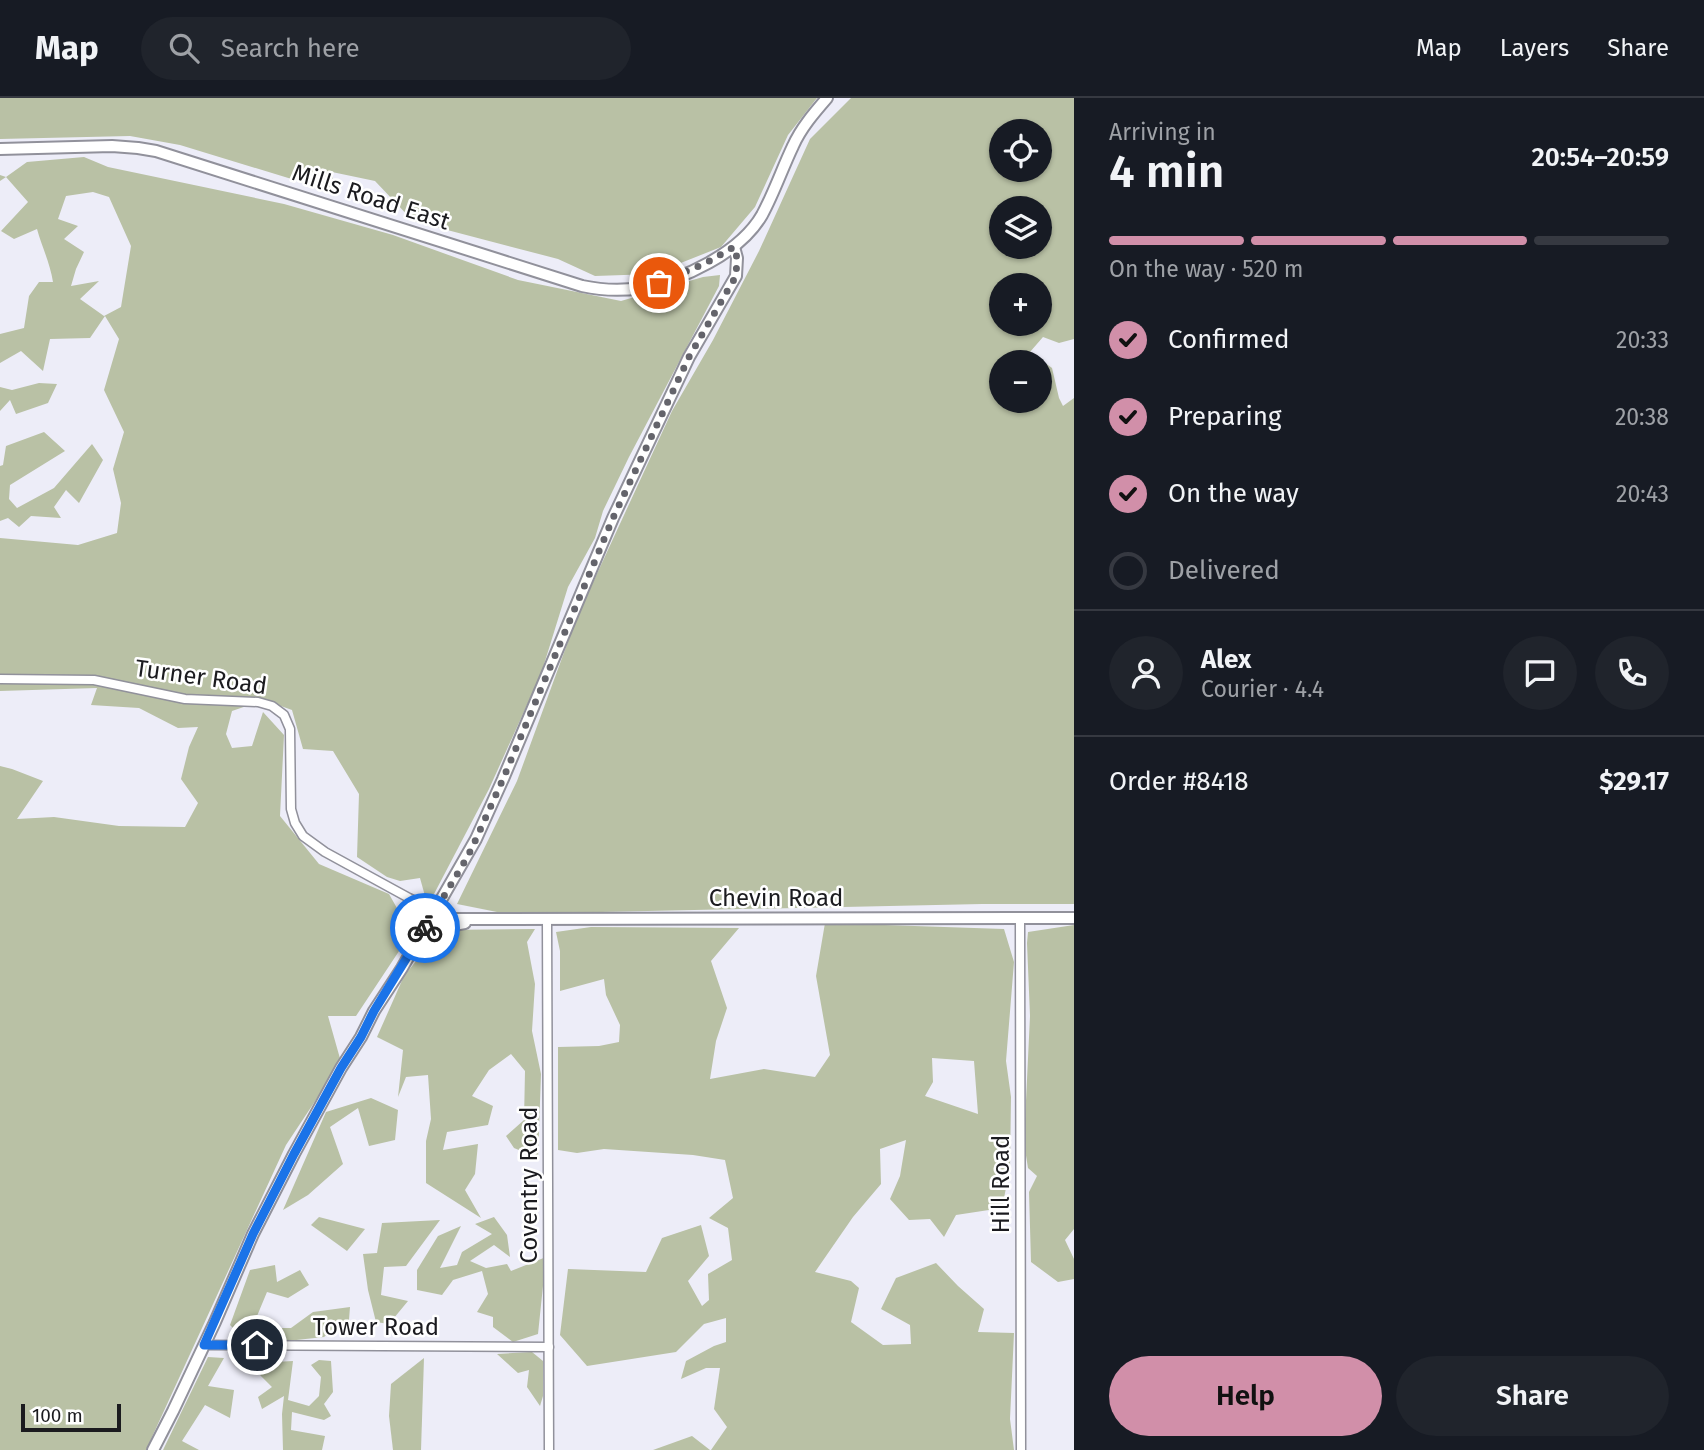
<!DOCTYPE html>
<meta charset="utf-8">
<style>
:root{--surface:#171b24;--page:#20242c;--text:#f1f3f6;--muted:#9ea1a6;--line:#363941;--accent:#d18fa9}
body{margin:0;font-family:"Fira Sans",sans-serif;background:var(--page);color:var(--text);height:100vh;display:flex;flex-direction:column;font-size:26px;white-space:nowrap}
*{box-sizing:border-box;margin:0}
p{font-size:23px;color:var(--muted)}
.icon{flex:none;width:38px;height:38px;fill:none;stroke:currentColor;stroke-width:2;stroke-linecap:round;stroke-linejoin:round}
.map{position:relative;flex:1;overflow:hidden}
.side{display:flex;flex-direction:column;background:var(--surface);width:630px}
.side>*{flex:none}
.tools{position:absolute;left:989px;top:21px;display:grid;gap:14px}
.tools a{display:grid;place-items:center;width:63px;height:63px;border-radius:50%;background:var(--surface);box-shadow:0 2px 5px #0004;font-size:35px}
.scale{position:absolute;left:21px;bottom:18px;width:100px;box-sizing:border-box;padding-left:7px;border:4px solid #1b1b1f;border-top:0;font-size:19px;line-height:24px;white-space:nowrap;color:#1b1b1f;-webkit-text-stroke:5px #fff;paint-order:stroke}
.pin{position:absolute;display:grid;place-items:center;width:60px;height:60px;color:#fff;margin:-30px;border:4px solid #fff;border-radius:50%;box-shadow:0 2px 7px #0007}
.courier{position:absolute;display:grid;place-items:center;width:70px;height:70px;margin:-35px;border:5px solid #1a73e8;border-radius:50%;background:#fff;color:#222;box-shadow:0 2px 9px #0007}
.headline em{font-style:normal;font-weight:600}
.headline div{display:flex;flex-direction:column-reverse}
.headline{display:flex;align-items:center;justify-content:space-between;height:119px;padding:0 35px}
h1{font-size:46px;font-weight:600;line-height:52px}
.bar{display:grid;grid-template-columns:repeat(4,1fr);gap:10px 7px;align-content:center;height:84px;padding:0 35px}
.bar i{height:9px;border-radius:5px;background:var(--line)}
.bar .selected{background:var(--accent)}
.bar p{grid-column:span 4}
.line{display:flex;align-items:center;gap:18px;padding:0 35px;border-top:2px solid var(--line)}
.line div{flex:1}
.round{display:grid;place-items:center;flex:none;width:74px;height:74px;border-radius:37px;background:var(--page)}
ol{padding:0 35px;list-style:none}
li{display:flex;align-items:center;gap:21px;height:77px}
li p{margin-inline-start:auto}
li .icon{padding:7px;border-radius:50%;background:var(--accent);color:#111;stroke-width:4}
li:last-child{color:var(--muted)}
li i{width:38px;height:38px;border:4px solid var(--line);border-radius:50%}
.action{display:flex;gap:14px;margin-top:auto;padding:14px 35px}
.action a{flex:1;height:80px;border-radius:42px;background:var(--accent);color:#111;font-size:28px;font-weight:600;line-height:80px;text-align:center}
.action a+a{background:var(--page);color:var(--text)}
header{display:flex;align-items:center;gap:42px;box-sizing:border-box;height:98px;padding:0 35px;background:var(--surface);border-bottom:2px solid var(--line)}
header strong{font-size:33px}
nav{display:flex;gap:38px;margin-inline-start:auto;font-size:24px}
.search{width:490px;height:63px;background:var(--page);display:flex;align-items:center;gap:18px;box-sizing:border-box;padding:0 24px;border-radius:38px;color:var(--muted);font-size:26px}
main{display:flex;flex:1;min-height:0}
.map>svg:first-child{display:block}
.green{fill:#b9c1a5;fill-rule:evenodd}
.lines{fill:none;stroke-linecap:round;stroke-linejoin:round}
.minor-casing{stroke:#91919b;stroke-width:11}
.secondary-casing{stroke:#91919b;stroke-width:14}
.minor{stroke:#fff;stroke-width:8}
.secondary{stroke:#fff;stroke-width:10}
.done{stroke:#64646b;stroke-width:7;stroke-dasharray:0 12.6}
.route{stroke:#1a73e8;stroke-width:9}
.labels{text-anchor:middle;stroke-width:5;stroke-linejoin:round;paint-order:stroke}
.street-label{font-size:24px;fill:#1b1b1f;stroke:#fff}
</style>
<header>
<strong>Map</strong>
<div class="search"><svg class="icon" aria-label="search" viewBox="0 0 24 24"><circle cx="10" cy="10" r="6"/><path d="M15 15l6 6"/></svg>Search here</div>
<nav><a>Map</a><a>Layers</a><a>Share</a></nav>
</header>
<main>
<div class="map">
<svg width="1074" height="1352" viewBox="0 0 1074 1352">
<rect width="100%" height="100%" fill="#ededf8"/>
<g class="green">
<polygon points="0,0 817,0 788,37 755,109 721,149 653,176 595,178 558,161 413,123 375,83 332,74 334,94 180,47 130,38 0,41"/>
<path d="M851,0H1074V241L1059,245L1043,239L1030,254L1052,270L1059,300L1063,308L1074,300V806H982L507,816L457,806L517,683L577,519L672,313L713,242L759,153L810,41ZM1001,33H1040V72H1001ZM1001,110H1040V149H1001ZM1001,187H1040V226H1001ZM1001,264H1040V303H1001Z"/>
<path d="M84,59L108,69L284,106L393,137L518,182L621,203L703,179L720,177L719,188L629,359L603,413L595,440L568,489L541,576L489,691L434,796L425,798L420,780L400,783L387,779L357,759L359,696L333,653L303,651L292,612L264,602L232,613L226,636L232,650L252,648L263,614L284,637L280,718L319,766L389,796L411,835L356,918H328L341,964L286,1047L146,1352H0V668L12,671L43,683L17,721L54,719L119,728L185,729L198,705L181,681L189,649L198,629L178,630L139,610L91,607L97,590L0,593V440L78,447L117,435L121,405L113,371L124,334L104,292L119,241L105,218L90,240L50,241L43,273L21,253L0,265V236L24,230L29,198L39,184H53C50,165 42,149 37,131L14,141L1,133L28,104L6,79L0,83V77L6,79L27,64ZM93,94L109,99L131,148L121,209L104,218L80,201L99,183L71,188L76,171L84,154L64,141L78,128L58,121L66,98Z"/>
<polygon points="39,285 57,286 48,305 16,316 10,302 0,313 0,289 12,292"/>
<polygon points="44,334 65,353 10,387 9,401 17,410 54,390 92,346 103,362 79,405 66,392 54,409 61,420 31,418 19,429 8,420 0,423 0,368 3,367 6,348"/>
<path d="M825,825L1004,831L1014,864L1006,963L1011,999L1010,1070L1002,1110L956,1117L944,1139L930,1121L909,1122L890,1101L900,1078L906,1042L880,1051L881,1086L853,1119L815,1174L851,1183L859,1190L851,1224L883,1247L911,1246L910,1227L881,1211L896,1180L936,1165L958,1188L984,1211L978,1234L1014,1235L1010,1321L1014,1352H711L727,1329L714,1311L720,1270H706L681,1281L686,1263L714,1248L726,1244V1220L704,1226L676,1254L587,1268L560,1237L568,1171L646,1174L662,1140L701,1127L709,1158L688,1183L702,1208L709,1202L708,1176L732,1162L728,1130L709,1120L733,1100L725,1062L693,1057L604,1051L577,1055L558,1052V949L599,948L619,944L620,927L606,897L604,881L560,893V853L556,834L591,829L739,830L711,863L727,910L716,943L710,981L764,971L815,979L830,957L816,878ZM932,960L974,963L978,1016L925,998L933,984Z"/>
<polygon points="1074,827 1074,1131 1065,1142 1074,1161 1074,1181 1058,1184 1031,1164 1029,1094 1037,1078 1028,1070 1024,1045 1030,918 1027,845 1028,834"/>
<polygon points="535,831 527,844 535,886 532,933 541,976 538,1060 514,1050 506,1038 524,1022 525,973 511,956 489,972 472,998 493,1008 488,1027 447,1034 443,1052 478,1046 475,1076 465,1092 481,1120 426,1085 426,1043 431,1021 428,977 406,979 398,999 403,952 377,939 404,878 441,832"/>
<polygon points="371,1000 398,1012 395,1042 369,1048 358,1010 330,1029 343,1066 308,1097 283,1112 326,1014"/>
<polygon points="319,1119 365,1131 347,1153 311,1127"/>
<polygon points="494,1119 507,1137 510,1159 494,1147 470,1163 486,1170 507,1166 511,1173 546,1159 538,1236 513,1244 493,1229 493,1219 477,1214 488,1196 482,1173 453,1182 442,1197 417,1192 417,1172 438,1138 461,1128 440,1170 457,1167 462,1154 492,1136 475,1126"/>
<polygon points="440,1122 406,1168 384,1169 381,1197 408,1203 389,1226 376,1224 368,1192 363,1156 377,1155 382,1125"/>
<polygon points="275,1167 277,1184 300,1172 309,1187 288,1200 267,1194 252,1230 291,1230 313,1214 350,1209 348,1234 335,1229 324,1239 278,1244 245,1242 230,1227 250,1172"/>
<polygon points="532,1254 543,1263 543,1298 540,1308 527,1289 529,1272 518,1275 497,1256"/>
<polygon points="208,1259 224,1260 208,1288 234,1292 230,1320 205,1307 182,1343 199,1352 163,1352"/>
<polygon points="424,1260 421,1352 393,1352 389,1318 391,1286"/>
<polygon points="319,1262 331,1263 333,1294 324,1306 331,1318 324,1322 292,1314 291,1332 325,1338 322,1352 283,1352 282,1316 284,1298 262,1311 258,1299 272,1289 260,1277 275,1264 293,1263 288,1302 309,1308 319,1298 321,1279 311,1267"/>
<polygon points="692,1338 710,1352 653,1352"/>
</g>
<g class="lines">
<defs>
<g id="minor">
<polyline points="0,581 94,582 185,601 258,604 272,608 284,617 290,631 291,711 295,725 303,738 325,754 409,800 435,813"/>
<polyline points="1020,821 1021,1352"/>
<polyline points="547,822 549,1352"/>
<polyline points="204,1247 549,1249"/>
</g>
<g id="secondary">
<path d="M0,51L112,48L138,50L156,53L582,188C601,192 621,193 640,190C683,182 740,155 762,117C774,95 782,71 793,48C801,30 814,15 827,0"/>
<polyline points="435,813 444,819 450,821 1074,820"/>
<polyline points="428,824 443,829 465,825"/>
<polyline points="153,1352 173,1313 215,1224 253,1136 294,1056 341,970 361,939 374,913 402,870 476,741 503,681 613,420 689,259 736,178 737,160 734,149"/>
</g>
</defs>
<use href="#minor" class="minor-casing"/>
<use href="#secondary" class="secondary-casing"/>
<use href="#minor" class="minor"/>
<use href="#secondary" class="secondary"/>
</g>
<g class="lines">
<polyline class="done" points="425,830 468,758 476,741 503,681 613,420 689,259 736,178 737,160 734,149 706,165 659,185"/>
<polyline class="route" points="257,1247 204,1247 253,1136 294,1056 341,970 361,939 374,913 425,830"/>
</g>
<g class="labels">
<g class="street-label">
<text transform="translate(371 99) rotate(18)" y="8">Mills Road East</text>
<text transform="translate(201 579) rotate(8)" y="8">Turner Road</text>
<text x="776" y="808">Chevin Road</text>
<text transform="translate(1001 1086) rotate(-90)" y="8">Hill Road</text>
<text transform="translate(529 1087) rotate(-90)" y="8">Coventry Road</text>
<text x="376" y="1237">Tower Road</text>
</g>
</g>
</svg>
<div class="tools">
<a><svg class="icon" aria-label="locate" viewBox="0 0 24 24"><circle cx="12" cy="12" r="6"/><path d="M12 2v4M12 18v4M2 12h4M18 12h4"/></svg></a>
<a><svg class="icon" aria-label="layers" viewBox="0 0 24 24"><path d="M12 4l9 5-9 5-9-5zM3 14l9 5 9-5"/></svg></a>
<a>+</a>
<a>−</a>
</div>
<div class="scale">100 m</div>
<div class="pin" style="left:659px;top:185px;background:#ea580c"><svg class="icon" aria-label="bag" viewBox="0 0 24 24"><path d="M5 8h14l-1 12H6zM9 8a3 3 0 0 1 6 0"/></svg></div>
<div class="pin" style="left:257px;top:1247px;background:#1f2937"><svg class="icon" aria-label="home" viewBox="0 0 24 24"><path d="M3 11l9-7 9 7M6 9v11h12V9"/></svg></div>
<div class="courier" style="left:425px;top:830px"><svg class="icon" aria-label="bike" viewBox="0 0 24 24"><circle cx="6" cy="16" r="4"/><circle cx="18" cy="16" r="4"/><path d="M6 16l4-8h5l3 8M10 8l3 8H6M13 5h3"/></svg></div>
</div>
<section class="side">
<div class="headline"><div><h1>4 min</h1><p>Arriving in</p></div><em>20:54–20:59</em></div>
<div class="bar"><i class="selected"></i><i class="selected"></i><i class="selected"></i><i></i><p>On the way · 520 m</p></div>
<ol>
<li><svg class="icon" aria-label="check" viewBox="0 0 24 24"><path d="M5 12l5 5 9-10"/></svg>Confirmed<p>20:33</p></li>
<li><svg class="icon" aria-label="check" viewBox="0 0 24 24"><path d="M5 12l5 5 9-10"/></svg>Preparing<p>20:38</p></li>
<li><svg class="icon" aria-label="check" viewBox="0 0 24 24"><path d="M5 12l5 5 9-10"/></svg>On the way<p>20:43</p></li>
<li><i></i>Delivered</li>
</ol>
<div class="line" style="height:126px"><a class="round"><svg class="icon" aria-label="person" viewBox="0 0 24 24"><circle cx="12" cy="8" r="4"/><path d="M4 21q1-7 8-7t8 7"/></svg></a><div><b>Alex</b><p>Courier · 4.4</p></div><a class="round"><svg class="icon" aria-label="chat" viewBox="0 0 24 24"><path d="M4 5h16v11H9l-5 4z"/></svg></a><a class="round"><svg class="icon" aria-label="phone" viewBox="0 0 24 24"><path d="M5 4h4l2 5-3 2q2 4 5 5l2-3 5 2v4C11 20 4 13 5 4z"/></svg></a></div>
<div class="line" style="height:91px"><div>Order #8418</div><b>$29.17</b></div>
<div class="action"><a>Help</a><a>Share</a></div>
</section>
</main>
